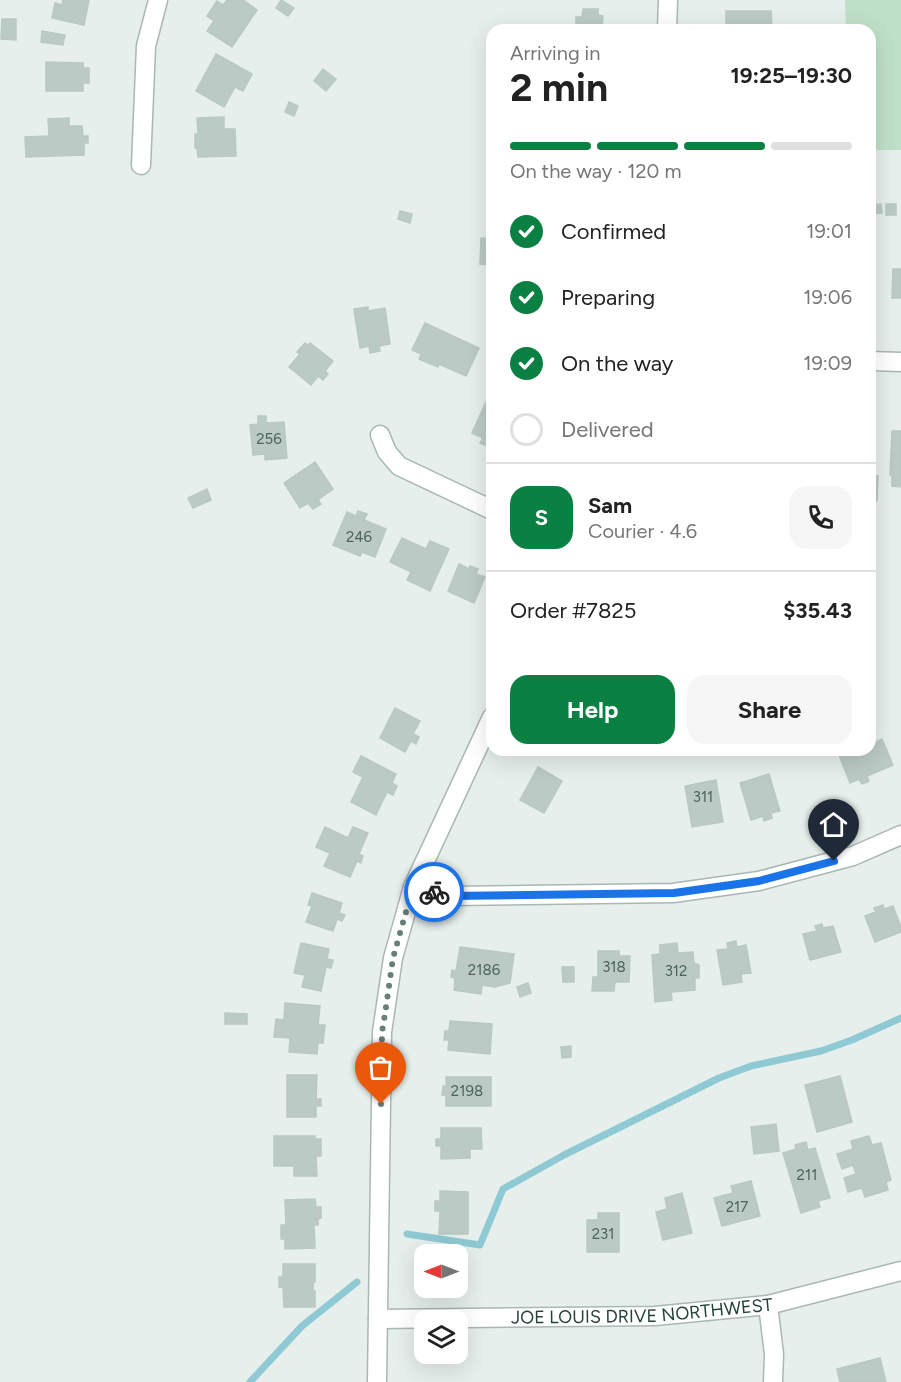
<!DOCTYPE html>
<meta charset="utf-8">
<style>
:root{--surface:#fff;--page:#f6f6f6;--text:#222;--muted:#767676;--line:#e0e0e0;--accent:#0b8043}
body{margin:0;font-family:Figtree,sans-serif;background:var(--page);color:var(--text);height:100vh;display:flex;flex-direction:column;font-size:22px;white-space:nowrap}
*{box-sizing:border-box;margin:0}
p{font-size:20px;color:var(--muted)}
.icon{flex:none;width:33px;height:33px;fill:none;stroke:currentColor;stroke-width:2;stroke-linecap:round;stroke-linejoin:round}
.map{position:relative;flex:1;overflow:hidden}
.side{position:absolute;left:486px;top:24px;width:390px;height:732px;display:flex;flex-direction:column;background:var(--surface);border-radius:18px;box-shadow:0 6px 24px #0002}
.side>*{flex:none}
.needle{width:39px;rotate:270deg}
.controls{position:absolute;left:414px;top:1244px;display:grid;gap:12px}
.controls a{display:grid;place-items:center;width:54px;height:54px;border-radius:12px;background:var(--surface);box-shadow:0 6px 24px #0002;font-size:30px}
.pin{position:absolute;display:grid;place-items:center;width:51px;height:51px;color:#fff;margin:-62px -26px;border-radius:50% 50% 50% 0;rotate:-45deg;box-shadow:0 0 6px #0007}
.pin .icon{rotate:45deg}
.courier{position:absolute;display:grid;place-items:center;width:60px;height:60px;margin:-30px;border:4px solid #1a73e8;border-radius:50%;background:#fff;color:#222;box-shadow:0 2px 8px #0007}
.overview em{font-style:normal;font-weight:700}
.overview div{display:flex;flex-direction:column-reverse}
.overview{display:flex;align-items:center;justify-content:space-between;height:102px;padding:0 24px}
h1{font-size:39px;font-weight:700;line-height:45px}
.bar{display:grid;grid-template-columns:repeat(4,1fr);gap:9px 6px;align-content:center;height:72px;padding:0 24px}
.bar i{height:8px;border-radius:4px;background:var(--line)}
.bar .current{background:var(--accent)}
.bar p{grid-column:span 4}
.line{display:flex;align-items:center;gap:15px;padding:0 24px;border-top:2px solid var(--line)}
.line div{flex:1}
.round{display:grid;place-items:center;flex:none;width:63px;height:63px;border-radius:18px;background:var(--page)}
ol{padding:0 24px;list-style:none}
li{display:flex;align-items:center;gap:18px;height:66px}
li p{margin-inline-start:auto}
li .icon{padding:6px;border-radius:50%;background:var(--accent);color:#fff;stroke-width:4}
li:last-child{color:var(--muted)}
li i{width:33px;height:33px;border:3px solid var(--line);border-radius:50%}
.primary-button{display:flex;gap:12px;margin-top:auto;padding:12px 24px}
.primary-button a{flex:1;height:69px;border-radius:18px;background:var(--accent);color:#fff;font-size:24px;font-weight:700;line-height:69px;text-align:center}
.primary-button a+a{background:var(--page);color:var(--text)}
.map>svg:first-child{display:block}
.green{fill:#bfe0c8}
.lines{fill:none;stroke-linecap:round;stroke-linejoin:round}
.stream{stroke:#8ec9d4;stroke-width:7}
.building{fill:#bbcac4;stroke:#b8c9c2;stroke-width:1.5}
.street-casing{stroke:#a8b8b2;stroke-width:21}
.street{stroke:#fff;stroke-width:18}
.done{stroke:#687f78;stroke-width:6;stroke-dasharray:0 10.8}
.route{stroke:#1a73e8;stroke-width:8}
.labels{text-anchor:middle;stroke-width:4.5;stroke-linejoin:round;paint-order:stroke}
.number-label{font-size:15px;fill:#4a645c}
.street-label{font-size:18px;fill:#24423a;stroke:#f7fbf9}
</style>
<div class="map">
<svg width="901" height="1382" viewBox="0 0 901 1382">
<rect width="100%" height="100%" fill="#e6efeb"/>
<polygon class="green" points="845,0 901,0 901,150 870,150 870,30 846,30"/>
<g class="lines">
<g class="stream">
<polyline points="407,1234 480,1245 503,1189 564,1155 719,1078 751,1066 821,1051 852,1040 901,1018"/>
<polyline points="250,1382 302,1326 357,1282"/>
</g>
</g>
<g class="building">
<polygon points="63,0 89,0 84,25 52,18 55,3 62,5"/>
<polygon points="227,0 243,0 257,10 232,47 207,31 214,21 207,16 217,1 223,5"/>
<polygon points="281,0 294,8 288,16 276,8"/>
<polygon points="583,9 598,9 598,15 603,16 602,27 608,27 608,30 576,30 576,17 582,17"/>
<polygon points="726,11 771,11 772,30 726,30"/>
<polygon points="2,19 16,19 16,40 1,39"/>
<polygon points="42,31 65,35 63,45 41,42"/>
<polygon points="216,54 252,74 243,91 235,87 224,107 196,91"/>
<polygon points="46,62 83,63 83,68 89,68 89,83 83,83 83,91 46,91"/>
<polygon points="323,69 336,79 326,91 314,81"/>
<polygon points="289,102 298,106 294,116 285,112"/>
<polygon points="224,117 224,129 235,129 236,156 198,157 197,148 195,148 195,134 198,134 197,118"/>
<polygon points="69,118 69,126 82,126 83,136 88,136 88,143 84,143 84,155 26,157 25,137 49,136 48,119"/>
<polygon points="881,204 882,213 870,214 870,205"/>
<rect x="886" y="204" width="10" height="11"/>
<polygon points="400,211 412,214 410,223 398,219"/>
<polygon points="481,238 492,239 492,265 480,264"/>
<polygon points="870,260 872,260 871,297 870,297"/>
<polygon points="893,269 901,269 901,298 892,298"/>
<polygon points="368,307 368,311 385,308 390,344 379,346 380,351 370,353 369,346 360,348 354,309"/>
<polygon points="425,323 479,348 466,376 439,364 438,367 419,359 421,354 412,350"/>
<polygon points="305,343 308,345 310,343 333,361 325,371 328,374 323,380 318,376 311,385 289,367 300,354 297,352"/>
<polygon points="487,400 492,402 492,443 490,442 487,446 480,443 483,438 472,433"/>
<polygon points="258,416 266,416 266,423 284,422 287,458 265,460 265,454 253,455 250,425 258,424"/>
<polygon points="892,431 901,431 901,487 892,486 892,475 890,475"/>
<polygon points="315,462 333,489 318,500 321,504 313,509 308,503 300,508 284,483"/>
<polygon points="870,475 878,476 877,501 870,501"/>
<polygon points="207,489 211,500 193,508 188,498"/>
<polygon points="358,511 367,514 364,520 386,529 375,557 362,552 360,556 333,545 347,512 356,516"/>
<polygon points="402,538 426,549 430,541 449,549 430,591 407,580 411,572 390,562"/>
<polygon points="459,564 469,569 470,566 478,569 476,574 485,577 474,603 448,591"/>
<polygon points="395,708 420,721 413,734 419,737 416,744 411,741 405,752 380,738"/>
<polygon points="882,739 893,765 867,776 869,781 862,784 859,779 850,783 837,750 851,750 852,752 857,750 870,750 870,745"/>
<polygon points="361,756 396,774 392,783 397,786 393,795 387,792 376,815 351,802 363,777 353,772"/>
<polygon points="538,767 562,781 544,813 520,800"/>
<polygon points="769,774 780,811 771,813 772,818 764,821 763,816 751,820 740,783"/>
<polygon points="716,780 723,822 692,827 685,786"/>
<polygon points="325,827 348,838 353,827 368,833 359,854 363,856 361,863 357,861 350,877 324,866 330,853 316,847"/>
<polygon points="312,893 342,903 339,913 345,915 342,921 337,919 333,931 306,922 312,906 308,905"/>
<polygon points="883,905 884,909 893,906 901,927 901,932 875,942 865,916 876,912 874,908"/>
<polygon points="822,924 823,928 833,926 841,952 810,960 803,934 817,931 815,926"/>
<polygon points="736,941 737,947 746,945 751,973 741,974 742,982 723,985 717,950 728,949 727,943"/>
<polygon points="301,943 329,949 327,959 333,960 331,968 326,967 321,991 302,987 305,975 294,973"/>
<polygon points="677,943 678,953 693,952 694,963 699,965 699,978 695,978 695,990 671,992 672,1000 655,1002 652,955 660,954 660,945"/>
<polygon points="460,947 514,954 510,983 495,987 482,985 481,994 454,990 455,978 451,977 452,970 456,971"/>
<polygon points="598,951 619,951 619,956 630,956 629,982 615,982 614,991 592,991 593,977 598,977"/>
<polygon points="562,967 574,967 574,982 563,982"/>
<polygon points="528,983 531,993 520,997 517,987"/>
<polygon points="285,1003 320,1006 318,1025 325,1025 323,1043 318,1043 317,1054 289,1052 290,1038 274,1037 276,1019 284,1020"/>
<polygon points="225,1013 247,1014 247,1024 225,1024"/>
<polygon points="450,1021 492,1024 490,1054 448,1050 449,1040 444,1040 445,1031 449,1031"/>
<polygon points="571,1046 571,1057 562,1058 561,1047"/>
<polygon points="287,1075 317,1075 316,1099 321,1099 321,1106 316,1106 316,1117 287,1117"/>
<polygon points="840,1076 852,1122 817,1132 805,1085"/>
<polygon points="446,1077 491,1077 491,1106 446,1106 446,1095 442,1095 443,1086 446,1087"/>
<polygon points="776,1124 779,1151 754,1154 751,1127"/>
<polygon points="441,1128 481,1128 482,1149 470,1149 470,1158 441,1159 441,1146 436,1146 436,1139 441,1139"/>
<polygon points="274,1136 315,1136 315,1139 321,1139 321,1156 316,1156 317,1176 294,1176 294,1166 274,1166"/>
<polygon points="869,1136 872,1145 881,1143 891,1180 886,1182 888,1190 865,1197 862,1188 848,1192 844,1178 856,1174 853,1165 842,1169 837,1154 853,1149 851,1141"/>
<polygon points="806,1142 808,1150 815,1148 830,1198 818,1201 820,1207 801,1213 783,1153 796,1149 795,1145"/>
<polygon points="751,1181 760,1216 722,1226 714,1198 733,1193 731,1186"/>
<polygon points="440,1191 468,1192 468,1234 439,1234 440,1211 435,1211 435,1201 440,1201"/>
<polygon points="682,1193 692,1233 663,1240 656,1212 667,1209 665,1198"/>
<polygon points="315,1199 316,1207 321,1207 321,1218 318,1219 318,1225 314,1225 315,1248 285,1249 285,1239 281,1239 281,1225 286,1225 285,1200"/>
<polygon points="598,1213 619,1213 619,1252 587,1252 587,1220 598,1220"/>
<polygon points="283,1264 315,1264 315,1282 313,1282 313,1291 315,1291 315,1307 284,1307 283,1287 279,1287 279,1277 283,1277"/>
<polygon points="880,1358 886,1382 840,1382 837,1369"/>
</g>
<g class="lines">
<defs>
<g id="street">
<polyline points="667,30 668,0"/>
<polyline points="141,165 146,46 158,0"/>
<polyline points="870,361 901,362"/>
<polyline points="380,435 387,452 399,466 492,510"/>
<polyline points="413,887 450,896 673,893 759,881 853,856 901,835"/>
<polyline points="768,1305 774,1354 773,1382"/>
<path id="s1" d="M378,1319L655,1316L768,1305L901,1271"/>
<polyline points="377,1382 382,1032 393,958 413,887 492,717"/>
</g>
</defs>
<use href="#street" class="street-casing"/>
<use href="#street" class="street"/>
</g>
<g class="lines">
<polyline class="done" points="381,1104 382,1032 385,1014 393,958 413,887 434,892"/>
<polyline class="route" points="434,892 450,896 674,893 759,881 834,861"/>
</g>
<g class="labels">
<g class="number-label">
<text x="269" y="444">256</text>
<text x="359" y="542">246</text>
<text x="703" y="802">311</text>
<text x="614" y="972">318</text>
<text x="484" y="975">2186</text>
<text x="676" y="976">312</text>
<text x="467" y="1096">2198</text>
<text x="807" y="1180">211</text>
<text x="737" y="1212">217</text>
<text x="603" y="1239">231</text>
</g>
<g class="street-label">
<text dy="6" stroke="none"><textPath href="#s1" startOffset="264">JOE LOUIS DRIVE NORTHWEST</textPath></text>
</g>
</g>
</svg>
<div class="controls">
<a><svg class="needle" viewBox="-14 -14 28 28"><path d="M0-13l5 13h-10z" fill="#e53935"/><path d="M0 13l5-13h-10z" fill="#767676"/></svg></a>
<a><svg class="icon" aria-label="layers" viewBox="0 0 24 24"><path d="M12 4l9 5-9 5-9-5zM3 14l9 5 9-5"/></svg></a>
</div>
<div class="pin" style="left:381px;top:1104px;background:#ea580c"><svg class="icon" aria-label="bag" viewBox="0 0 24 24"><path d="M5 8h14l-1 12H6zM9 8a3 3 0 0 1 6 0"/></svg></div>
<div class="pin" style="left:834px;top:861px;background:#1f2937"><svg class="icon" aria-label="home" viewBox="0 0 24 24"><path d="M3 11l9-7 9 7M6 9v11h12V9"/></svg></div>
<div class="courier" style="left:434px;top:892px"><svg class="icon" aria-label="bike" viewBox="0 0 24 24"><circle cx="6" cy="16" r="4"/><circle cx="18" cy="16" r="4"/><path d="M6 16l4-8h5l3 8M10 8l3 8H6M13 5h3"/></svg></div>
<section class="side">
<div class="overview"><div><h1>2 min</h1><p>Arriving in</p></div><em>19:25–19:30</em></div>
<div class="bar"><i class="current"></i><i class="current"></i><i class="current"></i><i></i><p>On the way · 120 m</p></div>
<ol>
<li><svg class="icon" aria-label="check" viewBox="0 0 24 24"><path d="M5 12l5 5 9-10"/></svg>Confirmed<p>19:01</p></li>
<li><svg class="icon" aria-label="check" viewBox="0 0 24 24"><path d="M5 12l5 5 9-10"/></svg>Preparing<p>19:06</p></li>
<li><svg class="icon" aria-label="check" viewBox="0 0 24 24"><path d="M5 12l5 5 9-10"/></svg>On the way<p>19:09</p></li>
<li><i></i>Delivered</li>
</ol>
<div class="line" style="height:108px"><b class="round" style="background:var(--accent);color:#fff">S</b><div><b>Sam</b><p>Courier · 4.6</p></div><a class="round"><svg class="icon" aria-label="phone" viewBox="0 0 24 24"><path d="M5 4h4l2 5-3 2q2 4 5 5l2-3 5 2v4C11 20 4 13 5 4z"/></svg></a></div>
<div class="line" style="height:78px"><div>Order #7825</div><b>$35.43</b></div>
<div class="primary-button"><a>Help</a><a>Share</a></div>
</section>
</div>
